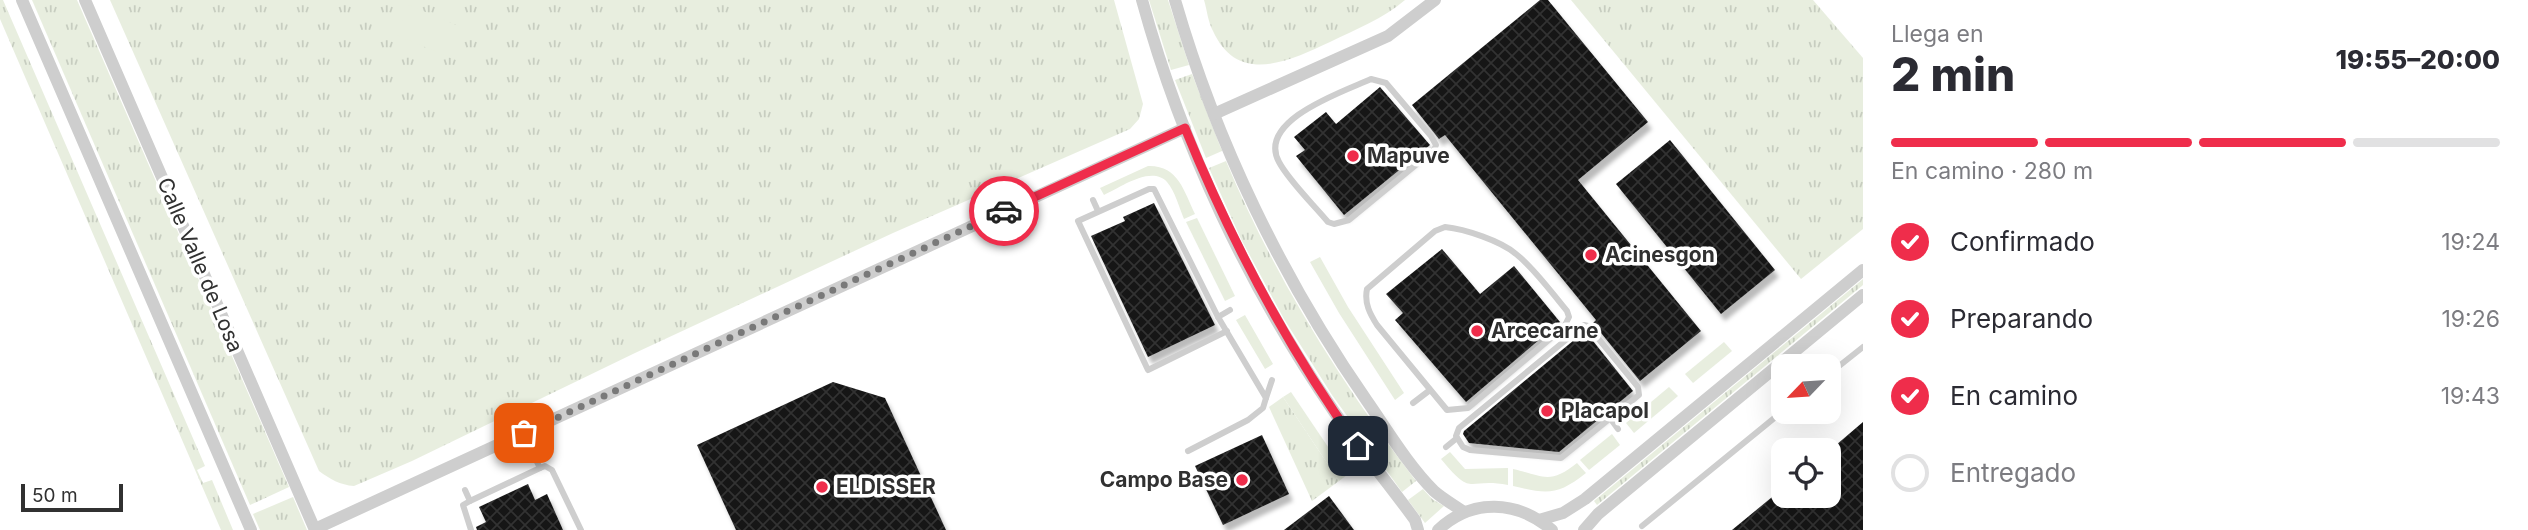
<!DOCTYPE html>
<html lang="es">
<meta charset="utf-8">
<style>
:root{--surface:#fff;--page:#f7f7f7;--text:#2b2b33;--muted:#7c7c81;--line:#e1e1e2;--accent:#ef2d4b}
body{margin:0;font-family:Inter,sans-serif;background:var(--page);color:var(--text);height:100vh;display:flex;flex-direction:column;font-size:26px;white-space:nowrap}
*{box-sizing:border-box;margin:0}
p{font-size:23px;color:var(--muted)}
.icon{flex:none;width:38px;height:38px;fill:none;stroke:currentColor;stroke-width:2;stroke-linecap:round;stroke-linejoin:round}
.map{position:relative;flex:1;overflow:hidden}
.drawer{display:flex;flex-direction:column;background:var(--surface);width:665px}
.drawer>*{flex:none}
.needle{width:46px;rotate:245deg}
.controls{position:absolute;left:1771px;top:354px;display:grid;gap:14px}
.controls a{display:grid;place-items:center;width:70px;height:70px;border-radius:14px;background:var(--surface);box-shadow:0 7px 28px #0002;font-size:35px}
.scale{position:absolute;left:21px;bottom:18px;width:102px;box-sizing:border-box;padding-left:7px;border:4px solid #313131;border-top:0;font-size:19px;line-height:24px;white-space:nowrap;color:#313131;-webkit-text-stroke:5px #fff;paint-order:stroke}
.pin{position:absolute;display:grid;place-items:center;width:60px;height:60px;color:#fff;margin:-30px;border-radius:14px;box-shadow:0 4px 10px #0006}
.courier{position:absolute;display:grid;place-items:center;width:70px;height:70px;margin:-35px;border:5px solid #ef2d4b;border-radius:50%;background:#fff;color:#222;box-shadow:0 2px 9px #0007}
.summary em{font-style:normal;font-weight:800}
.summary div{display:flex;flex-direction:column-reverse}
.summary{display:flex;align-items:center;justify-content:space-between;height:119px;padding:0 28px}
h1{font-size:46px;font-weight:800;line-height:52px}
.bar{display:grid;grid-template-columns:repeat(4,1fr);gap:10px 7px;align-content:center;height:84px;padding:0 28px}
.bar i{height:9px;border-radius:5px;background:var(--line)}
.bar .active{background:var(--accent)}
.bar p{grid-column:span 4}
ol{padding:0 28px;list-style:none}
li{display:flex;align-items:center;gap:21px;height:77px}
li p{margin-inline-start:auto}
li .icon{padding:7px;border-radius:50%;background:var(--accent);color:#fff;stroke-width:4}
li:last-child{color:var(--muted)}
li i{width:38px;height:38px;border:4px solid var(--line);border-radius:50%}
main{display:flex;flex:1;min-height:0}
.map>svg:first-child{display:block}
.grass{fill:url(#grass-tufts)}
.green{fill:#e8eedf}
.building{fill:url(#building-cross-hatch);filter:url(#shadow)}
.lines{fill:none;stroke-linecap:round;stroke-linejoin:round}
.lane{stroke:#cecece;stroke-width:6}
.street{stroke:#cecece;stroke-width:12}
.done{stroke:#797979;stroke-width:7;stroke-dasharray:0 12.6}
.route{stroke:#ef2d4b;stroke-width:9}
.poi-dot{fill:#ef2d4b;stroke:#fff;stroke-width:2.5}
.labels{text-anchor:middle;stroke-width:7;stroke-linejoin:round;paint-order:stroke}
.poi-label{font-size:21px;font-weight:bold;fill:#313131;stroke:#fff;text-anchor:start}
.street-label{font-size:21px;fill:#313131;stroke:#fff}
</style>
<main>
<div class="map">
<svg width="1863" height="530" viewBox="0 0 1863 530">
<defs>
<pattern id="grass-tufts" width="24" height="20" patternUnits="userSpaceOnUse" patternTransform="scale(1.75)"><rect width="24" height="20" fill="#e8eedf"/><path d="M3 7l-1-3M5 7V3M7 7l1-3M15 17l-1-3M17 17v-4M19 17l1-3" fill="none" stroke="#c7cdc0"/></pattern>
<pattern id="building-cross-hatch" width="8" height="8" patternUnits="userSpaceOnUse" patternTransform="scale(1.75)"><rect width="8" height="8" fill="#181818"/><path d="M0 0l8 8M0 8l8-8" fill="none" stroke="#313131"/></pattern>
<filter id="shadow"><feDropShadow dx="4" dy="7" stdDeviation="2" flood-color="#0004"/></filter>
</defs>
<rect width="100%" height="100%" fill="#fff"/>
<g class="grass">
<polygon points="0,0 3,0 205,466 197,470 203,483 212,480 233,530 221,530 0,19"/>
<polygon points="32,0 77,0 289,487 250,505"/>
<path d="M110,0H1114L1143,104L1139,119L1130,129L893,233L635,353L412,461L354,486C340,485 330,479 319,471Z"/>
<polygon points="1149,0 1168,0 1189,65 1171,70"/>
<path d="M1204,0H1405C1383,19 1356,29 1330,42C1289,61 1238,86 1213,31C1208,22 1207,10 1204,0Z"/>
<polygon points="1571,0 1813,0 1863,58 1863,229 1801,279"/>
<polygon points="1192,74 1222,151 1206,158 1175,80"/>
<path d="M1226,161C1274,276 1340,382 1416,481L1402,492L1332,395L1284,319L1241,239L1209,168Z"/>
<polygon points="1863,279 1863,285 1597,505 1594,501"/>
<polygon points="1283,397 1339,481 1312,501 1269,407"/>
<polygon points="1423,489 1432,499 1444,506 1425,523 1408,500"/>
<polygon points="293,497 307,530 260,530 253,514"/>
</g>
<g class="green">
<polygon points="409,5 468,30 456,60 396,35"/>
<path d="M1148,166C1178,165 1184,191 1195,214L1184,219C1179,207 1175,191 1167,182C1151,165 1120,188 1104,195L1100,188Z"/>
<polygon points="1197,218 1235,296 1225,301 1186,222"/>
<polygon points="1320,257 1348,307 1404,393 1395,400 1339,313 1310,262"/>
<polygon points="1245,315 1273,364 1265,369 1236,320"/>
<polygon points="1724,342 1732,351 1693,383 1685,374"/>
<polygon points="1669,387 1678,396 1634,433 1626,423"/>
<polygon points="1291,392 1347,475 1339,481 1283,397"/>
<polygon points="1612,434 1620,445 1589,470 1580,460"/>
<path d="M1450,452L1465,469L1508,468V485C1466,477 1474,499 1441,459Z"/>
<path d="M1577,463L1586,473C1557,496 1547,494 1513,486V469C1543,476 1550,485 1577,463Z"/>
</g>
<g class="building">
<polygon points="1540,0 1548,0 1648,122 1578,180 1701,331 1640,381 1593,323 1596,320 1445,135 1439,139 1412,105"/>
<polygon points="1380,87 1430,145 1344,215 1296,156 1305,150 1294,137 1326,112 1336,124"/>
<polygon points="1670,140 1775,270 1721,314 1616,184"/>
<polygon points="1154,203 1215,325 1148,357 1091,236 1125,221 1123,217"/>
<polygon points="1442,249 1480,294 1514,266 1560,322 1466,402 1395,320 1403,313 1386,294"/>
<polygon points="1585,331 1633,391 1559,452 1469,443 1463,434 1464,431"/>
<polygon points="833,382 885,398 946,530 736,530 697,445"/>
<polygon points="1863,422 1863,530 1732,530 1783,488 1783,495 1829,495 1829,451"/>
<polygon points="1262,435 1289,494 1223,525 1195,466"/>
<polygon points="528,484 535,500 547,494 563,530 477,530 476,527 486,522 479,507"/>
<polygon points="1329,496 1354,530 1284,530"/>
</g>
<g class="lines">
<g class="lane">
<path d="M1371,79L1386,83L1431,136L1436,145L1434,150L1349,220L1334,224L1328,222C1314,205 1289,181 1279,162C1256,120 1345,91 1371,79Z"/>
<polyline points="1093,200 1098,211"/>
<path d="M1445,227C1465,229 1501,241 1516,254C1535,269 1551,292 1567,311L1569,317L1564,327L1468,408L1447,410L1377,325C1370,314 1364,303 1367,289L1435,231Z"/>
<polyline points="1218,317 1230,310"/>
<polygon points="1584,325 1588,326 1638,387 1639,395 1561,458 1470,450 1463,447 1456,436 1459,428"/>
<polyline points="1227,331 1148,370 1078,221 1149,189 1154,189 1218,317 1266,398 1272,380"/>
<polyline points="1829,374 1863,347"/>
<polyline points="1413,403 1430,390"/>
<polyline points="1610,418 1618,429"/>
<polyline points="1446,447 1457,438"/>
<polyline points="1188,451 1248,420 1263,408 1266,398"/>
<polyline points="540,468 545,466 552,470 581,530"/>
<polyline points="465,490 470,501 540,468 535,458"/>
<polyline points="470,501 463,505 471,530"/>
<polyline points="1642,526 1783,411"/>
</g>
<g class="street">
<polyline points="22,0 251,530"/>
<polyline points="85,0 315,530"/>
<path d="M1142,0C1182,146 1249,288 1335,413C1360,450 1389,484 1415,520L1418,530"/>
<path d="M1175,0C1216,142 1283,280 1367,401C1388,431 1408,465 1434,491C1443,499 1454,505 1464,512"/>
<polyline points="1214,114 1388,36 1435,0"/>
<polyline points="1539,520 1563,513 1585,499 1863,270"/>
<polyline points="315,529 1185,128"/>
<path d="M1438,530C1472,498 1517,500 1552,530"/>
<polyline points="1584,530 1598,514 1863,295"/>
</g>
</g>
<g class="lines">
<polyline class="done" points="524,433 1004,211"/>
<path class="route" d="M1004,211L1185,128C1231,241 1287,347 1358,446"/>
</g>
<g class="poi-dot">
<circle cx="1353" cy="156" r="7"/>
<circle cx="1591" cy="255" r="7"/>
<circle cx="1477" cy="331" r="7"/>
<circle cx="1547" cy="411" r="7"/>
<circle cx="1242" cy="480" r="7"/>
<circle cx="822" cy="487" r="7"/>
</g>
<g class="labels">
<g class="poi-label">
<text x="1367" y="163">Mapuve</text>
<text x="1605" y="262">Acinesgon</text>
<text x="1491" y="338">Arcecarne</text>
<text x="1561" y="418">Placapol</text>
<text x="1228" y="487" text-anchor="end">Campo Base</text>
<text x="836" y="494">ELDISSER</text>
</g>
<g class="street-label">
<text transform="translate(200 265) rotate(67)" y="7">Calle Valle de Losa</text>
</g>
</g>
</svg>
<div class="controls">
<a><svg class="needle" viewBox="-14 -14 28 28"><path d="M0-13l5 13h-10z" fill="#e53935"/><path d="M0 13l5-13h-10z" fill="#7c7c81"/></svg></a>
<a><svg class="icon" aria-label="locate" viewBox="0 0 24 24"><circle cx="12" cy="12" r="6"/><path d="M12 2v4M12 18v4M2 12h4M18 12h4"/></svg></a>
</div>
<div class="scale">50 m</div>
<div class="pin" style="left:524px;top:433px;background:#ea580c"><svg class="icon" aria-label="bag" viewBox="0 0 24 24"><path d="M5 8h14l-1 12H6zM9 8a3 3 0 0 1 6 0"/></svg></div>
<div class="pin" style="left:1358px;top:446px;background:#1f2937"><svg class="icon" aria-label="home" viewBox="0 0 24 24"><path d="M3 11l9-7 9 7M6 9v11h12V9"/></svg></div>
<div class="courier" style="left:1004px;top:211px"><svg class="icon" aria-label="car" viewBox="0 0 24 24"><path d="M5 17H2v-5l4-1 3-4h7l3 4 3 1v5h-3M9 17h6M6 11h13"/><circle cx="7" cy="17" r="2"/><circle cx="17" cy="17" r="2"/></svg></div>
</div>
<section class="drawer">
<div class="summary"><div><h1>2 min</h1><p>Llega en</p></div><em>19:55–20:00</em></div>
<div class="bar"><i class="active"></i><i class="active"></i><i class="active"></i><i></i><p>En camino · 280 m</p></div>
<ol>
<li><svg class="icon" aria-label="check" viewBox="0 0 24 24"><path d="M5 12l5 5 9-10"/></svg>Confirmado<p>19:24</p></li>
<li><svg class="icon" aria-label="check" viewBox="0 0 24 24"><path d="M5 12l5 5 9-10"/></svg>Preparando<p>19:26</p></li>
<li><svg class="icon" aria-label="check" viewBox="0 0 24 24"><path d="M5 12l5 5 9-10"/></svg>En camino<p>19:43</p></li>
<li><i></i>Entregado</li>
</ol>
</section>
</main>
